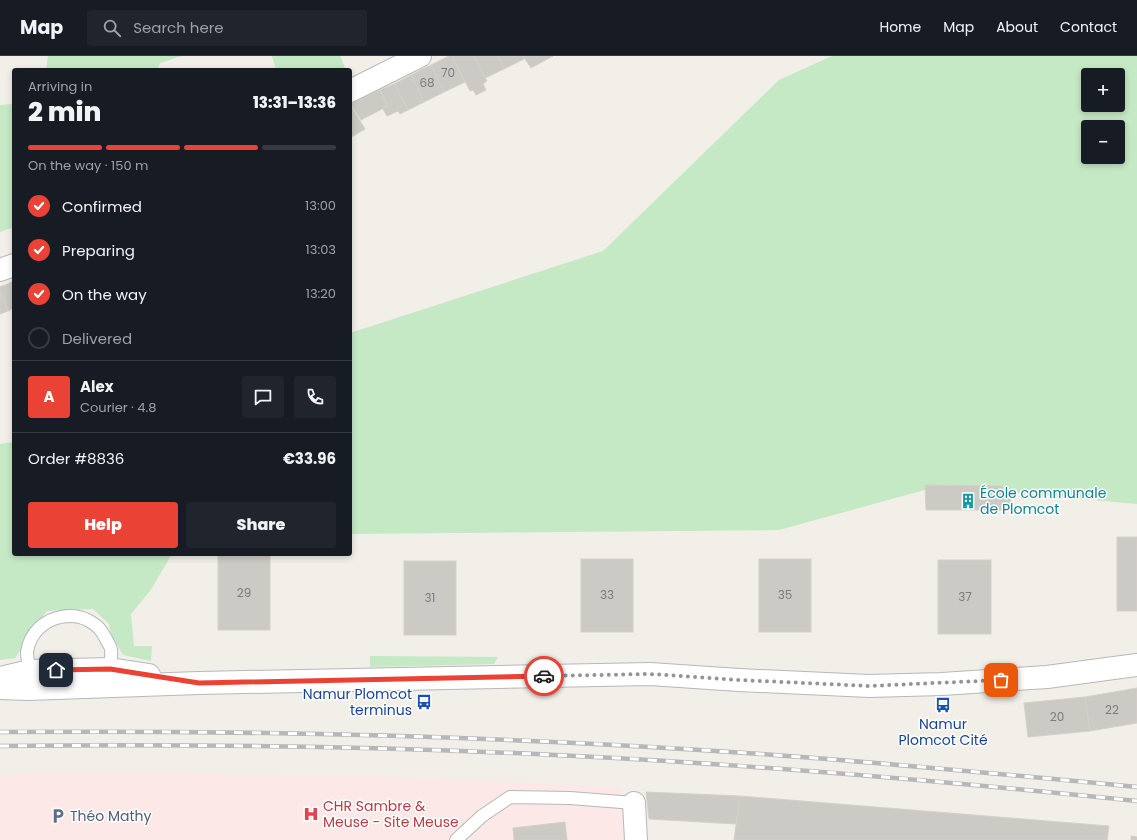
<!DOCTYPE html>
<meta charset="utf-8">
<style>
:root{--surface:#171b24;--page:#20242c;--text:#f1f3f6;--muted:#9ea1a6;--line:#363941;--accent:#ea4335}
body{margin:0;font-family:Poppins,sans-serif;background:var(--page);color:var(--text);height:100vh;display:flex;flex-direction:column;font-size:15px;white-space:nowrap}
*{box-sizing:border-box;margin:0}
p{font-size:13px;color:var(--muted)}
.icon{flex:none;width:22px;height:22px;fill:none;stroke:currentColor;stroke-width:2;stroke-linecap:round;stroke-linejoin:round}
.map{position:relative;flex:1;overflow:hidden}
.side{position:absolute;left:12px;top:12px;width:340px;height:488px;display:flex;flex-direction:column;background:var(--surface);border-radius:4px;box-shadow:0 2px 6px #0003}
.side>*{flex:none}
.tools{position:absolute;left:1081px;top:12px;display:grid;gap:8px}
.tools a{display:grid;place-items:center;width:44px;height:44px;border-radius:4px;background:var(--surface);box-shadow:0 2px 6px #0003;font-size:20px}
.pin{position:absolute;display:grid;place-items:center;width:34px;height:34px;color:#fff;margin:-17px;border-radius:8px;box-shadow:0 2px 6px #0006}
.courier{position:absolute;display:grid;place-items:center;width:40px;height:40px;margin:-20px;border:3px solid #ea4335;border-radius:50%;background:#fff;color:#222;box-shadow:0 1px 5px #0007}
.headline em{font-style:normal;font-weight:800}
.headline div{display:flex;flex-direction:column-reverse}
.headline{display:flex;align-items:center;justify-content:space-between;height:68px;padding:0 16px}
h1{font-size:26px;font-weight:800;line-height:30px}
.bar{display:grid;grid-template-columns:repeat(4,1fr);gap:6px 4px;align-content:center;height:48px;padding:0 16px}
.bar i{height:5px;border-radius:3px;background:var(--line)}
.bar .active{background:var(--accent)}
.bar p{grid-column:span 4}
.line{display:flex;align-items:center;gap:10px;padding:0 16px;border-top:1px solid var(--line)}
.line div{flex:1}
.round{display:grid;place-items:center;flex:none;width:42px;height:42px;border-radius:4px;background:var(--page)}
ol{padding:0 16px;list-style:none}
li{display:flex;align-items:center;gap:12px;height:44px}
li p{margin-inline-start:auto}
li .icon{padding:4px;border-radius:50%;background:var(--accent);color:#fff;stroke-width:4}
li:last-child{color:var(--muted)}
li i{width:22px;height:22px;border:2px solid var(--line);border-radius:50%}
.button{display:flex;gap:8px;margin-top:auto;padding:8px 16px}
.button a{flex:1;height:46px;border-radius:4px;background:var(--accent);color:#fff;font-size:16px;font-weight:800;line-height:46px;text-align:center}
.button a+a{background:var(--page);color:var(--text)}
header{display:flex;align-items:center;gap:24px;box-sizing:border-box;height:56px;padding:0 20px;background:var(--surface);border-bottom:1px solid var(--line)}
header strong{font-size:19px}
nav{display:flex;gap:22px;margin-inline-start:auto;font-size:14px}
.search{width:280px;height:36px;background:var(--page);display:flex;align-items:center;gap:10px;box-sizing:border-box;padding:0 14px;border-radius:4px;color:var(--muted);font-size:15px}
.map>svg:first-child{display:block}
.medical{fill:#fce8e6}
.green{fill:#c5e8c5;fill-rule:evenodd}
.building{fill:#cccac5;stroke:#d6d1c6}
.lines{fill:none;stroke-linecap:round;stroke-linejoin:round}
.service-casing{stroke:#b5b8bc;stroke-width:14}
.minor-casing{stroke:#b5b8bc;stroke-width:24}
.tertiary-casing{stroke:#b5b8bc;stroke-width:24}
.service{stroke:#fff;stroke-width:12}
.minor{stroke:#fff;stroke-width:22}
.tertiary{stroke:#fff;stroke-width:22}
.rail-casing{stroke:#b6b7b8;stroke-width:4.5}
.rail{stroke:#fff;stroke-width:3;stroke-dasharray:9;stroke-linecap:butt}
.done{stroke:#929495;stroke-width:4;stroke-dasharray:0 7.2}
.route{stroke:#ea4335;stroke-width:5}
.labels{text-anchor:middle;stroke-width:3;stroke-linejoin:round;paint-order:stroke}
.number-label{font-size:12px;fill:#7a7d7f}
.culture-label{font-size:14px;fill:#0d838f;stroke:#fff;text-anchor:start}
.transit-label{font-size:14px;fill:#164399;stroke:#fff;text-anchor:end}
.health-label{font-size:14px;fill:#be3a42;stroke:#fff;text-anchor:start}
.service-label{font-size:14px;fill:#4e5e75;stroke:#fff;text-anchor:start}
</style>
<header>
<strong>Map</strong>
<div class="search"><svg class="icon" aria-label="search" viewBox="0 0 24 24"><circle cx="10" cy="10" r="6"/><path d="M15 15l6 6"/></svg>Search here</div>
<nav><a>Home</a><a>Map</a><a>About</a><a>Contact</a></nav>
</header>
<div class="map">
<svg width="1137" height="784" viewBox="0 0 1137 784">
<rect width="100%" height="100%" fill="#f1efe8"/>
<polygon class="medical" points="126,716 398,721 620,731 626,784 0,784 0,718"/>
<g class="green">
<polygon points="48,0 182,0 160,7 157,14 46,14"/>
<polygon points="272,0 340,0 346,14 276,14"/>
<path d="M832,0H1137V448L939,430L779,474L350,478V277L603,195L779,24ZM1088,19H1118V49H1088ZM1088,71H1118V101H1088Z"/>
<polygon points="14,48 14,171 0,176 0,49"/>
<polygon points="14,386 14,498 172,498 150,535 131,558 134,590 152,590 151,605 123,599 111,578 109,568 93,553 47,555 15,602 0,604 0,388"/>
<polygon points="370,600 498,601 494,608 370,611"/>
</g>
<g class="building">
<polygon points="449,0 452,0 465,26 444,36 431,9"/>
<polygon points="452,0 474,0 487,25 483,28 486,34 476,39 473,34 470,35"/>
<polygon points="474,0 498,0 504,13 485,22"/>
<polygon points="498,0 523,0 524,3 504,13"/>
<polygon points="523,0 553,0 531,12"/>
<polygon points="431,9 444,36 424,46 411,19"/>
<polygon points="411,19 424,46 408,54 394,28"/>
<polygon points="394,28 408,54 400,58 398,55 387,60 383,53 388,50 380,34"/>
<polygon points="380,34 388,50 361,64 351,48"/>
<polygon points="350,48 365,73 350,82"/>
<polygon points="14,225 14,252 8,255 0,235 0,231"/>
<polygon points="0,235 8,255 0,258"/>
<polygon points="925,429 1003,430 1003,438 1011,439 1011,450 1004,452 1003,454 926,454"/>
<rect x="1117" y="481" width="20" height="74"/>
<rect x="218" y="500" width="52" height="74"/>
<rect x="581" y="503" width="52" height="73"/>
<rect x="759" y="503" width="52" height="73"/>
<rect x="938" y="504" width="53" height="74"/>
<rect x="404" y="505" width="52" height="74"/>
<polygon points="1137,632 1137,667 1090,675 1085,641"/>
<polygon points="1085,641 1090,675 1028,681 1024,647"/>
<polygon points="646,736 740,740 736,768 649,763"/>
<polygon points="740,740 1109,770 1107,784 734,784"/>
<polygon points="565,766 567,784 514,784 513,772"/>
<polygon points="1131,780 1137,781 1137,784 1131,784"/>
</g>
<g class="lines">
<defs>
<g id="service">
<path d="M29,620C30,612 27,603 27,596C33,555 90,547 106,583C108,587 111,591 111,594C112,600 110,607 110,613"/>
<polyline points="456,784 482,760 510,741 570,742 634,747"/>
</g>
<g id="minor">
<polyline points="350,35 420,0"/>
<polyline points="0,214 14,209"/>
<polyline points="634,747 636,784"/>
</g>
<g id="tertiary">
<polyline points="0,622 30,615 110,613 149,619"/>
<polyline points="0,632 28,633 199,627 650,618 739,624 869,630 942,628 1047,621 1137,609"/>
</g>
</defs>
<use href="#service" class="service-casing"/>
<use href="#minor" class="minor-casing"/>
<use href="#tertiary" class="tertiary-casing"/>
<use href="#service" class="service"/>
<use href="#minor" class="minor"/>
<use href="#tertiary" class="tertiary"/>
<defs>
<g id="rail">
<path d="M0,676C254,674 508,680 761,698C886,707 1012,719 1137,731"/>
<path d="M0,690C185,688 370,690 555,699C750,708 943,725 1137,745"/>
</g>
</defs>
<use href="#rail" class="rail-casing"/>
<use href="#rail" class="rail"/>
</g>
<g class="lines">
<polyline class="done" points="544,620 650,618 739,624 869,630 1001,624"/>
<polyline class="route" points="56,614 110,613 199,627 544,620"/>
</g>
<defs>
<symbol id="building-bare" viewBox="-9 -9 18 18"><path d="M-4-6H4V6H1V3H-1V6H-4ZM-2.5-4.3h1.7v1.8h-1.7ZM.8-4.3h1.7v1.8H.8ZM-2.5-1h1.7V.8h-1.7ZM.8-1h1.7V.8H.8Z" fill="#0f9aa8" stroke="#fff" stroke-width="2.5" paint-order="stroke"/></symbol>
<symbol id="bus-bare" viewBox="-9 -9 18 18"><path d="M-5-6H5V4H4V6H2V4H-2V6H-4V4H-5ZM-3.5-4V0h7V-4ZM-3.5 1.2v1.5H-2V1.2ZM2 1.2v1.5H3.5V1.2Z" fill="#1a4fb4" stroke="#fff" stroke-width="2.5" paint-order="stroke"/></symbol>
<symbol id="hospital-bare" viewBox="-9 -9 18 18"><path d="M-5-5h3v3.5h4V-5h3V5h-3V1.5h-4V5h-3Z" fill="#e0444e" stroke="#fff" stroke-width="2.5" paint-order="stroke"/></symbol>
<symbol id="parking-bare" viewBox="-9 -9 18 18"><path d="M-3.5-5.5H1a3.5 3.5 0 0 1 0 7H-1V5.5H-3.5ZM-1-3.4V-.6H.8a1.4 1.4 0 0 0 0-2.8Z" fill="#5c6f8a" stroke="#fff" stroke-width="2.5" paint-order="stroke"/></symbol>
</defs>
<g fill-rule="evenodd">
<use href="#building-bare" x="957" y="434" width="22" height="22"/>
<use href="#bus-bare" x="413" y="635" width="22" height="22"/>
<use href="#bus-bare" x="932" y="638" width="22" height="22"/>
<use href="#hospital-bare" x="300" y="747" width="22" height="22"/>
<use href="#parking-bare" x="47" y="749" width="22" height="22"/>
</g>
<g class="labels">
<g class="number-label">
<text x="448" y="21">70</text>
<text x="427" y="31">68</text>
<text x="244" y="541">29</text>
<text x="607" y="543">33</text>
<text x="785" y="543">35</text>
<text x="965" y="545">37</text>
<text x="430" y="546">31</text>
<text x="1112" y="658">22</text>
<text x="1057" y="665">20</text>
</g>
<g class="culture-label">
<text x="980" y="442">École communale<tspan x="980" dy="16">de Plomcot</tspan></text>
</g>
<g class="transit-label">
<text x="412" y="643">Namur Plomcot<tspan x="412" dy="16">terminus</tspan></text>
<text x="943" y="673" text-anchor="middle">Namur<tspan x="943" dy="16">Plomcot Cité</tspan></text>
</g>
<g class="health-label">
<text x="323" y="755">CHR Sambre &amp;<tspan x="323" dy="16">Meuse - Site Meuse</tspan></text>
</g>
<g class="service-label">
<text x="70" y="765">Théo Mathy</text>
</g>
</g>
</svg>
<div class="tools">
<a>+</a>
<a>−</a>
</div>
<div class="pin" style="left:1001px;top:624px;background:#ea580c"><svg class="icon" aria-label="bag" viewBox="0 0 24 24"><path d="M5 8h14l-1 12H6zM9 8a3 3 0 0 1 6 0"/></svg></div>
<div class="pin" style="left:56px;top:614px;background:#1f2937"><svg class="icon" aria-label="home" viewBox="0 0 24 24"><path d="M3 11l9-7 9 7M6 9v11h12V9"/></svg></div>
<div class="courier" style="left:544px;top:620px"><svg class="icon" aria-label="car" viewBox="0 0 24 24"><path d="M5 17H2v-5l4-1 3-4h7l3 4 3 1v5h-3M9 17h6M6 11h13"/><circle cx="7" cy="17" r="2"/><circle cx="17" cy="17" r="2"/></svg></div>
<section class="side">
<div class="headline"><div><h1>2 min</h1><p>Arriving in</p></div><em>13:31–13:36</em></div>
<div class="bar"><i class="active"></i><i class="active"></i><i class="active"></i><i></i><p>On the way · 150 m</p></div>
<ol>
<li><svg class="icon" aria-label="check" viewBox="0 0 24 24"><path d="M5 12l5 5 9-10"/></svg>Confirmed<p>13:00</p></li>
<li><svg class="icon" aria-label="check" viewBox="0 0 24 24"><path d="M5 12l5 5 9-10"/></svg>Preparing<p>13:03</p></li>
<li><svg class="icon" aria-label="check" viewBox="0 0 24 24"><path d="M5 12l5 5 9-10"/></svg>On the way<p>13:20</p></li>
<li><i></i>Delivered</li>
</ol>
<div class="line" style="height:72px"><b class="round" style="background:var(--accent);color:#fff">A</b><div><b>Alex</b><p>Courier · 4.8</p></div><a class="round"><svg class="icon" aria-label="chat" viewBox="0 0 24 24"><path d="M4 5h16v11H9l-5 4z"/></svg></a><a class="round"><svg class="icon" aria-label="phone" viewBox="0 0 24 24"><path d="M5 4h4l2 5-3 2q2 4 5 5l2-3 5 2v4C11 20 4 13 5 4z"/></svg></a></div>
<div class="line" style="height:52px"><div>Order #8836</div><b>€33.96</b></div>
<div class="button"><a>Help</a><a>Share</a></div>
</section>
</div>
